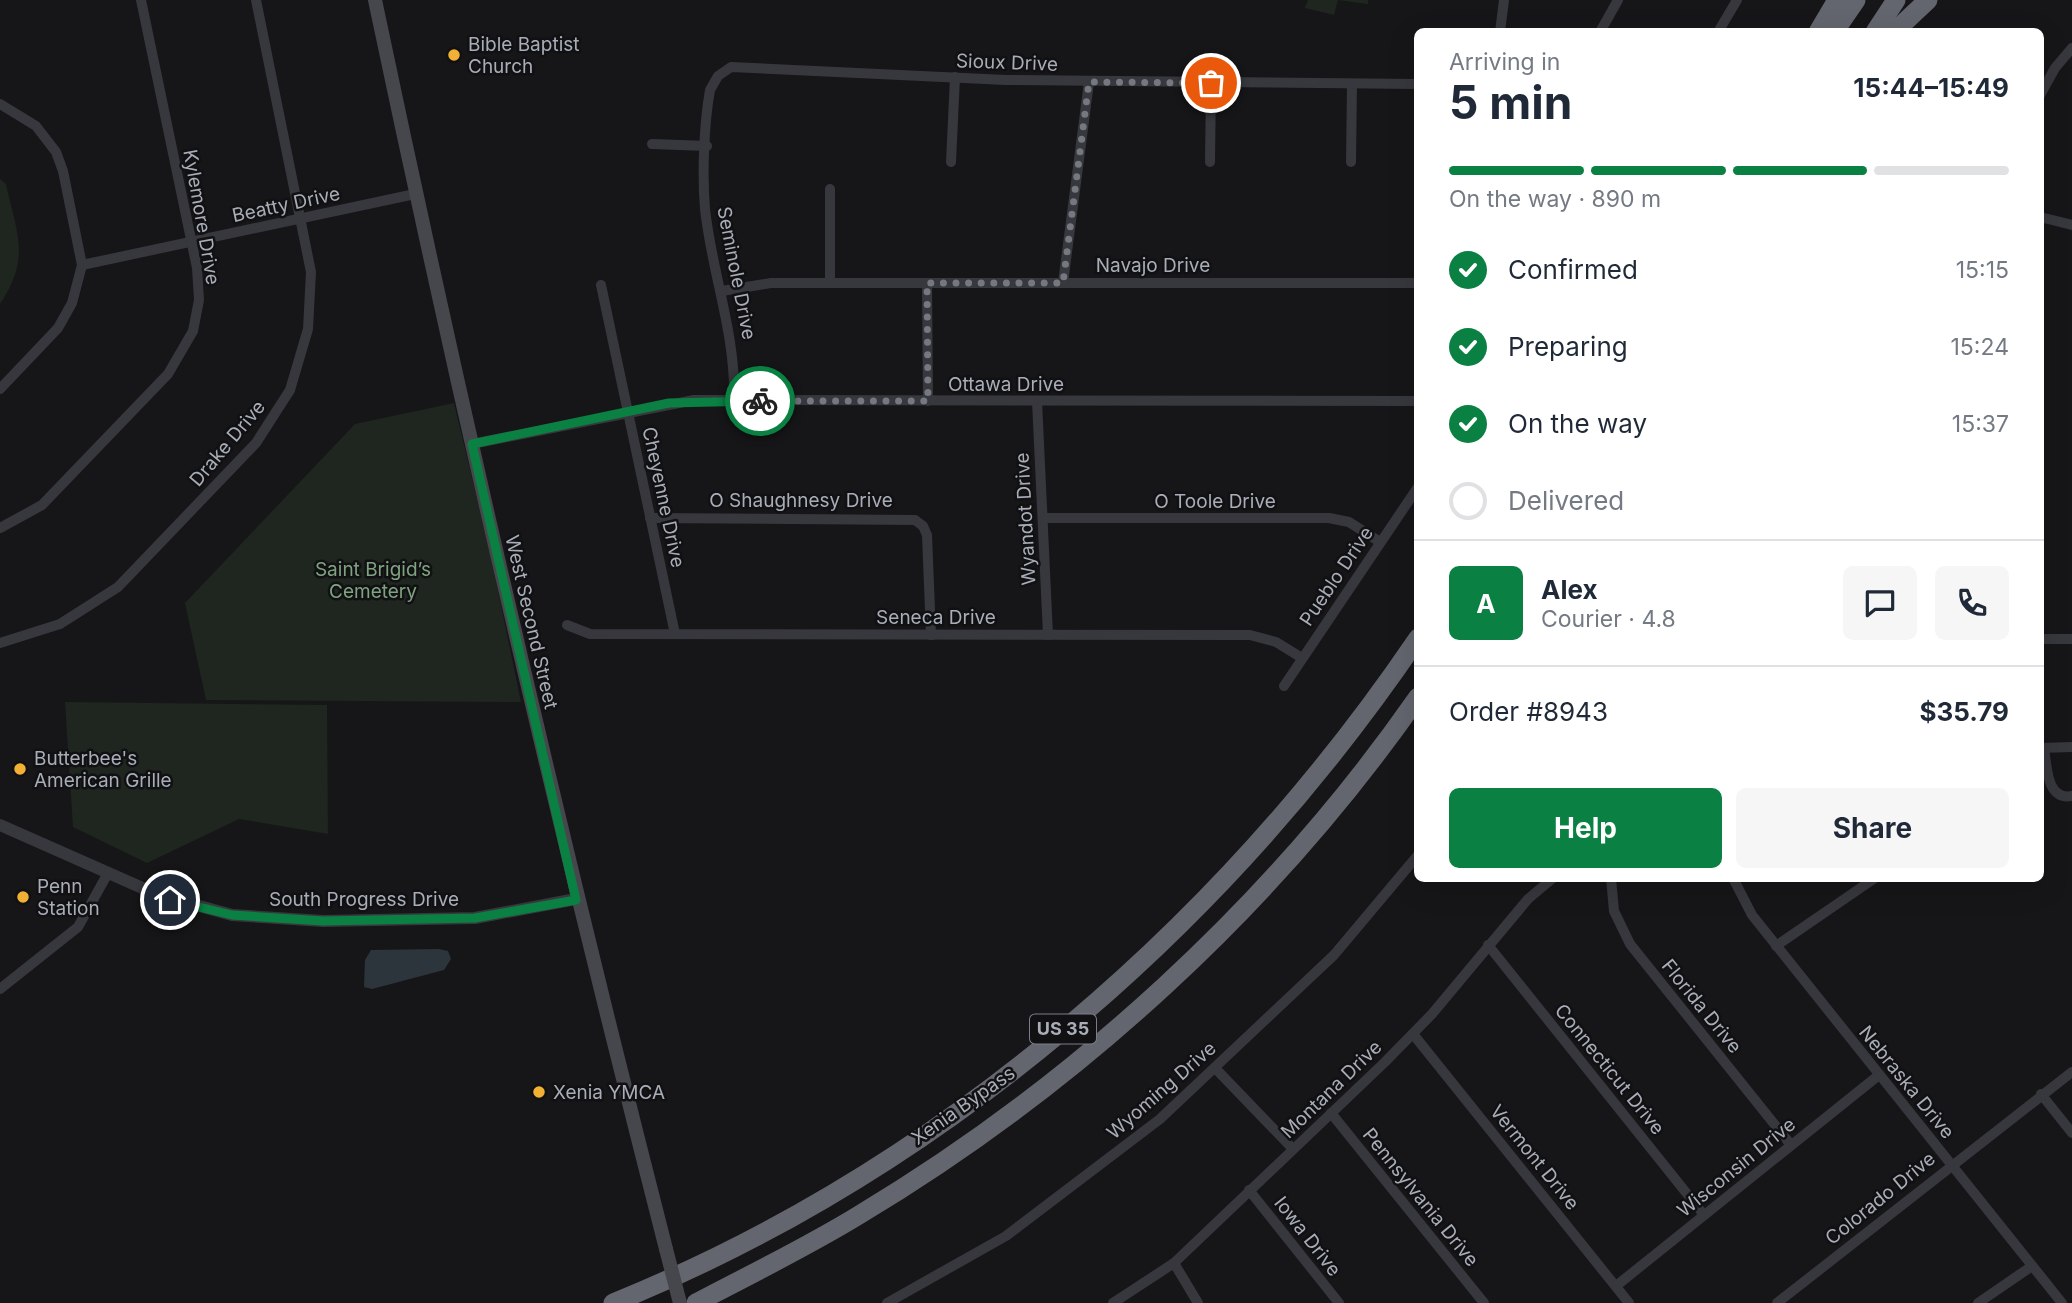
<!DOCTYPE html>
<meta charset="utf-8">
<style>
:root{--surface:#fff;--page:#f6f6f7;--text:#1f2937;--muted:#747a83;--line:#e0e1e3;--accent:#0b8043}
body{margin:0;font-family:Inter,sans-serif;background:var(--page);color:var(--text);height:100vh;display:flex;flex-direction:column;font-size:26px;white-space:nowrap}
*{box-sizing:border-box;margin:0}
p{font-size:23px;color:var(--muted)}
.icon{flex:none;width:38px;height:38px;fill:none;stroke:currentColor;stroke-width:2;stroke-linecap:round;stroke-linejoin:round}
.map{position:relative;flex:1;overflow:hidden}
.panel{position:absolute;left:1414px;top:28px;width:630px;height:854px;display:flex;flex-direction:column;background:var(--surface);border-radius:10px;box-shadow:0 7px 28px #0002}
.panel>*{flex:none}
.pin{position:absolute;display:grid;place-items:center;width:60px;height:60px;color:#fff;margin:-30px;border:4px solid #fff;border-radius:50%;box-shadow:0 2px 7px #0007}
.courier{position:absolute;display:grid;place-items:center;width:70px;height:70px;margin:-35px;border:5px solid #0b8043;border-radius:50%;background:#fff;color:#222;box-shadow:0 2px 9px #0007}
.overview em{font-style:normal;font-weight:700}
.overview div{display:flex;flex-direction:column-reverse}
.overview{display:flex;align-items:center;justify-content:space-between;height:119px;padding:0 35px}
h1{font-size:46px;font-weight:700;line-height:52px}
.bar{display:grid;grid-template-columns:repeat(4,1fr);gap:10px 7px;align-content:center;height:84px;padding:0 35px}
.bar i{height:9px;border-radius:5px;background:var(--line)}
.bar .on{background:var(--accent)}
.bar p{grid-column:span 4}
.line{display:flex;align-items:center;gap:18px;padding:0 35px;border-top:2px solid var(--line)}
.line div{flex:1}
.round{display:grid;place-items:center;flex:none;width:74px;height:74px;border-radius:10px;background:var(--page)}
ol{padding:0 35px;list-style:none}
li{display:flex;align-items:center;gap:21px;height:77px}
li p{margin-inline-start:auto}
li .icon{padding:7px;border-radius:50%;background:var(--accent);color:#fff;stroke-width:4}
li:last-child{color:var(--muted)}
li i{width:38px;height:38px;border:4px solid var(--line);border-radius:50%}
.button{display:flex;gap:14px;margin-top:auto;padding:14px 35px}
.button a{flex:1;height:80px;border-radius:10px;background:var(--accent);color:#fff;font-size:28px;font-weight:700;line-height:80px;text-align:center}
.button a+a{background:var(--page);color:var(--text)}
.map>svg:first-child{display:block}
.green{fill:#1e261f}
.water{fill:#2c353c}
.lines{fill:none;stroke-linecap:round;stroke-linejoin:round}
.minor{stroke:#37383d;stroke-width:10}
.tertiary{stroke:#37383d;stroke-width:12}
.secondary{stroke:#45474d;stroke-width:14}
.motorway{stroke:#63666e;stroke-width:19}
.secondary-bridge{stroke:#45474d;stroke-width:14}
.done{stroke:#757880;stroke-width:7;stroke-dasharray:0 12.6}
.route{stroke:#0b8043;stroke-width:9}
.poi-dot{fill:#f2b134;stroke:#111113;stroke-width:2.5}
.labels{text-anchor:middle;stroke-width:5;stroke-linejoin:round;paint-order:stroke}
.shield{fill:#111113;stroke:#7b7e86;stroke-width:2}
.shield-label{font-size:18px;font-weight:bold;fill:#a8adb8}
.poi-label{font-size:19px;fill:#a8adb8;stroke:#111113;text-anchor:start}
.street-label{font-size:19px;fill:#a8adb8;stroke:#111113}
.park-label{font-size:19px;fill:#7fa381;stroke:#111113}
</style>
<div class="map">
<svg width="2072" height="1303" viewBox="0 0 2072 1303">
<rect width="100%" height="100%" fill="#161618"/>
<g class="green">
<polygon points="1308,0 1368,0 1368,4 1338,0 1334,15 1305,8"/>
<path d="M0,179L6,184C17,235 31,257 0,304Z"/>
<polygon points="454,403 491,557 521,702 206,700 185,603 355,424"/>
<polygon points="65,702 327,705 328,834 239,819 147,863 73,827"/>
</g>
<polygon class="water" points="439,949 448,951 451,959 444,970 372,989 364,987 365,960 371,950"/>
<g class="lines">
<g class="minor">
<polyline points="1500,32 1504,0"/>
<polyline points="1600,32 1618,0"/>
<polyline points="1718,32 1737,0"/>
<polyline points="2040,95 2055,68 2072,48"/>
<polyline points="0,104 36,126 56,152 63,171 82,265 72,303 58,328 0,389"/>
<polyline points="652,144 707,146"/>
<polyline points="951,162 955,77"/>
<polyline points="1210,162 1211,83"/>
<polyline points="1351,162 1352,84"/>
<polyline points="830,189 830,283"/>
<polyline points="2040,217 2072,225"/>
<polyline points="82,265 415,194"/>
<polyline points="927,283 928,401"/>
<polyline points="1063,283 1089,82"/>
<polyline points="601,285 675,634"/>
<polyline points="722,291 771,283 1418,283"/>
<path d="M734,400C736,334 712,274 705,209C702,174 704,124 710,90L718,76L731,67L1006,80L1418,84"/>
<polyline points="1037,401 1048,635"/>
<polyline points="472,444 694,400 1418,401"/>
<polyline points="650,518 915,520 923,526 927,535 931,635"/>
<polyline points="1043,518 1329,518 1349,522 1380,542"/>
<polyline points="0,528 42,505 168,374 193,331 199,300 197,268 141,0"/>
<polyline points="567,625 590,634 1250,635 1276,642 1302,658"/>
<polyline points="2040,639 2072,639"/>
<polyline points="0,643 60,624 118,587 256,443 290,390 308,329 311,272 256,0"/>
<polyline points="1284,686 1418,487"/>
<polyline points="2040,748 2072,747"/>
<path d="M2044,748C2047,765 2046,801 2072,796"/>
<polyline points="1611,878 1614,911 1630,944 1791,1145"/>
<polyline points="1733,878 1752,915 2062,1303"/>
<polyline points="1488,945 1704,1215"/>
<polyline points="1776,946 1875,878"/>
<polyline points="0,989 78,927 108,873"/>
<polyline points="1413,1034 1629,1303"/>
<polyline points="1215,1068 1293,1149"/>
<polyline points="2041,1094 2072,1133"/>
<polyline points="1331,1113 1484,1303"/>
<polyline points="1249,1190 1339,1303"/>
<polyline points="1174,1263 1198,1303"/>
<polyline points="1616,1286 1879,1075"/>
<polyline points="887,1303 1006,1236 1160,1119 1334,955 1418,855"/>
<polyline points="1113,1303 1174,1263 1385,1062 1432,1014 1528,899 1553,878"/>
<polyline points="1777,1303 2072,1072"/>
<polyline points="1978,1303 2032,1266"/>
</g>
<polyline class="tertiary" points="0,825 156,894 232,915 323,921 475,918 576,899"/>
<path class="secondary" d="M375,0C463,419 560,835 666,1249"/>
<g class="motorway">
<polyline points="1818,32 1837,0"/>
<polyline points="1834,32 1856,0"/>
<polyline points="1875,32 1896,0"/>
<polyline points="1894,32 1928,0"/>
<path d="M613,1303C939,1171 1221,928 1418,638"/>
<path d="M696,1303C751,1274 807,1247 859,1215C1076,1085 1273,905 1418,697"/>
</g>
<polyline class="secondary-bridge" points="666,1249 680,1303"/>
</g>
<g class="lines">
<polyline class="done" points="760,401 928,401 927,283 1063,283 1089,82 1211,83"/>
<polyline class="route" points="170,900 232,915 323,921 475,918 576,900 472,444 669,403 760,401"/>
</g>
<g class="poi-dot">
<circle cx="454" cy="55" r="7"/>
<circle cx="20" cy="769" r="7"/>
<circle cx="23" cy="897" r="7"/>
<circle cx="539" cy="1092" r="7"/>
</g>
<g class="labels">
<rect class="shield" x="1030" y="1014.5" width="66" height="29" rx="5"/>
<g class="shield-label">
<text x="1063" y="1035">US 35</text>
</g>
<g class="poi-label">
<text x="468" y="51">Bible Baptist<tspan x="468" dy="22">Church</tspan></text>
<text x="34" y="765">Butterbee's<tspan x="34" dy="22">American Grille</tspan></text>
<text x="37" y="893">Penn<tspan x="37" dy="22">Station</tspan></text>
<text x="553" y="1099">Xenia YMCA</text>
</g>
<g class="street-label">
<text transform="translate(1007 62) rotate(2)" y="7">Sioux Drive</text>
<text transform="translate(286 204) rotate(-12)" y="7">Beatty Drive</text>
<text transform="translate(202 217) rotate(80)" y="7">Kylemore Drive</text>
<text x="1153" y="272">Navajo Drive</text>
<text transform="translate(737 273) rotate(79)" y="7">Seminole Drive</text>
<text x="1006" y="391">Ottawa Drive</text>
<text transform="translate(227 443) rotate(-50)" y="7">Drake Drive</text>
<text transform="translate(664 497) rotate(78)" y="7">Cheyenne Drive</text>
<text x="801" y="507">O Shaughnesy Drive</text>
<text x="1215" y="508">O Toole Drive</text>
<text transform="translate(1025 519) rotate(-93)" y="7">Wyandot Drive</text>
<text transform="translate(1336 576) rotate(-56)" y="7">Pueblo Drive</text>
<text x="936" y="624">Seneca Drive</text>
<text transform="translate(532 622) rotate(77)" y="7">West Second Street</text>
<text x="364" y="906">South Progress Drive</text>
<text transform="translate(1702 1006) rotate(51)" y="7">Florida Drive</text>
<text transform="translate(1610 1069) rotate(51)" y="7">Connecticut Drive</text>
<text transform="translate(1907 1082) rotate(51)" y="7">Nebraska Drive</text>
<text transform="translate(1331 1089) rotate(-44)" y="7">Montana Drive</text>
<text transform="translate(1161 1090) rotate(-41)" y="7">Wyoming Drive</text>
<text transform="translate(963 1105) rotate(-35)" y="7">Xenia Bypass</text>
<text transform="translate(1535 1157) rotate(51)" y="7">Vermont Drive</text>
<text transform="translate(1736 1167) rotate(-39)" y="7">Wisconsin Drive</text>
<text transform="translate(1421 1197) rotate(51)" y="7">Pennsylvania Drive</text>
<text transform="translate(1880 1198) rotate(-39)" y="7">Colorado Drive</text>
<text transform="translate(1308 1236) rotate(52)" y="7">Iowa Drive</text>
</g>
<g class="park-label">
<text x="373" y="576">Saint Brigid’s<tspan x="373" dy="22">Cemetery</tspan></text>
</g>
</g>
</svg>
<div class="pin" style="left:1211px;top:83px;background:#ea580c"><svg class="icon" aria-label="bag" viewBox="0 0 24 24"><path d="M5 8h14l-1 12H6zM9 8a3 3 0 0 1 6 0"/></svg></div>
<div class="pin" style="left:170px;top:900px;background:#1f2937"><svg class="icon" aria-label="home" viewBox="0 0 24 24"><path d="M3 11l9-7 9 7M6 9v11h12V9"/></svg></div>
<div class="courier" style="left:760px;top:401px"><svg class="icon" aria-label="bike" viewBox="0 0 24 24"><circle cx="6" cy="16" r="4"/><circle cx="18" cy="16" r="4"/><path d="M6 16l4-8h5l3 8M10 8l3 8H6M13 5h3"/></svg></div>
<section class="panel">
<div class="overview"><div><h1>5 min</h1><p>Arriving in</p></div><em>15:44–15:49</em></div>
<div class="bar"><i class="on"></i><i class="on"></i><i class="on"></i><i></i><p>On the way · 890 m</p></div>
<ol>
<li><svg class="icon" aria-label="check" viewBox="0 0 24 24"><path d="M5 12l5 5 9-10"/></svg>Confirmed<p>15:15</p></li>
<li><svg class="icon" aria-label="check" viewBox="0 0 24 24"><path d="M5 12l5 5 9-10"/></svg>Preparing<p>15:24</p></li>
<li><svg class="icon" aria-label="check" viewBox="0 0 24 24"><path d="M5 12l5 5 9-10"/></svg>On the way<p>15:37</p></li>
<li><i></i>Delivered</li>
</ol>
<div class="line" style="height:126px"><b class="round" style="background:var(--accent);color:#fff">A</b><div><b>Alex</b><p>Courier · 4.8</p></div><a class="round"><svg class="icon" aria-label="chat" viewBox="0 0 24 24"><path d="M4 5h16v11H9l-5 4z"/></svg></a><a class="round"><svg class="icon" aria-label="phone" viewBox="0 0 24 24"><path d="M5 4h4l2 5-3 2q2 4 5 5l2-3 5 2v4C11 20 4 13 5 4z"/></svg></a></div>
<div class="line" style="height:91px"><div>Order #8943</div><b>$35.79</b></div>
<div class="button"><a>Help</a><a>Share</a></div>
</section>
</div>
